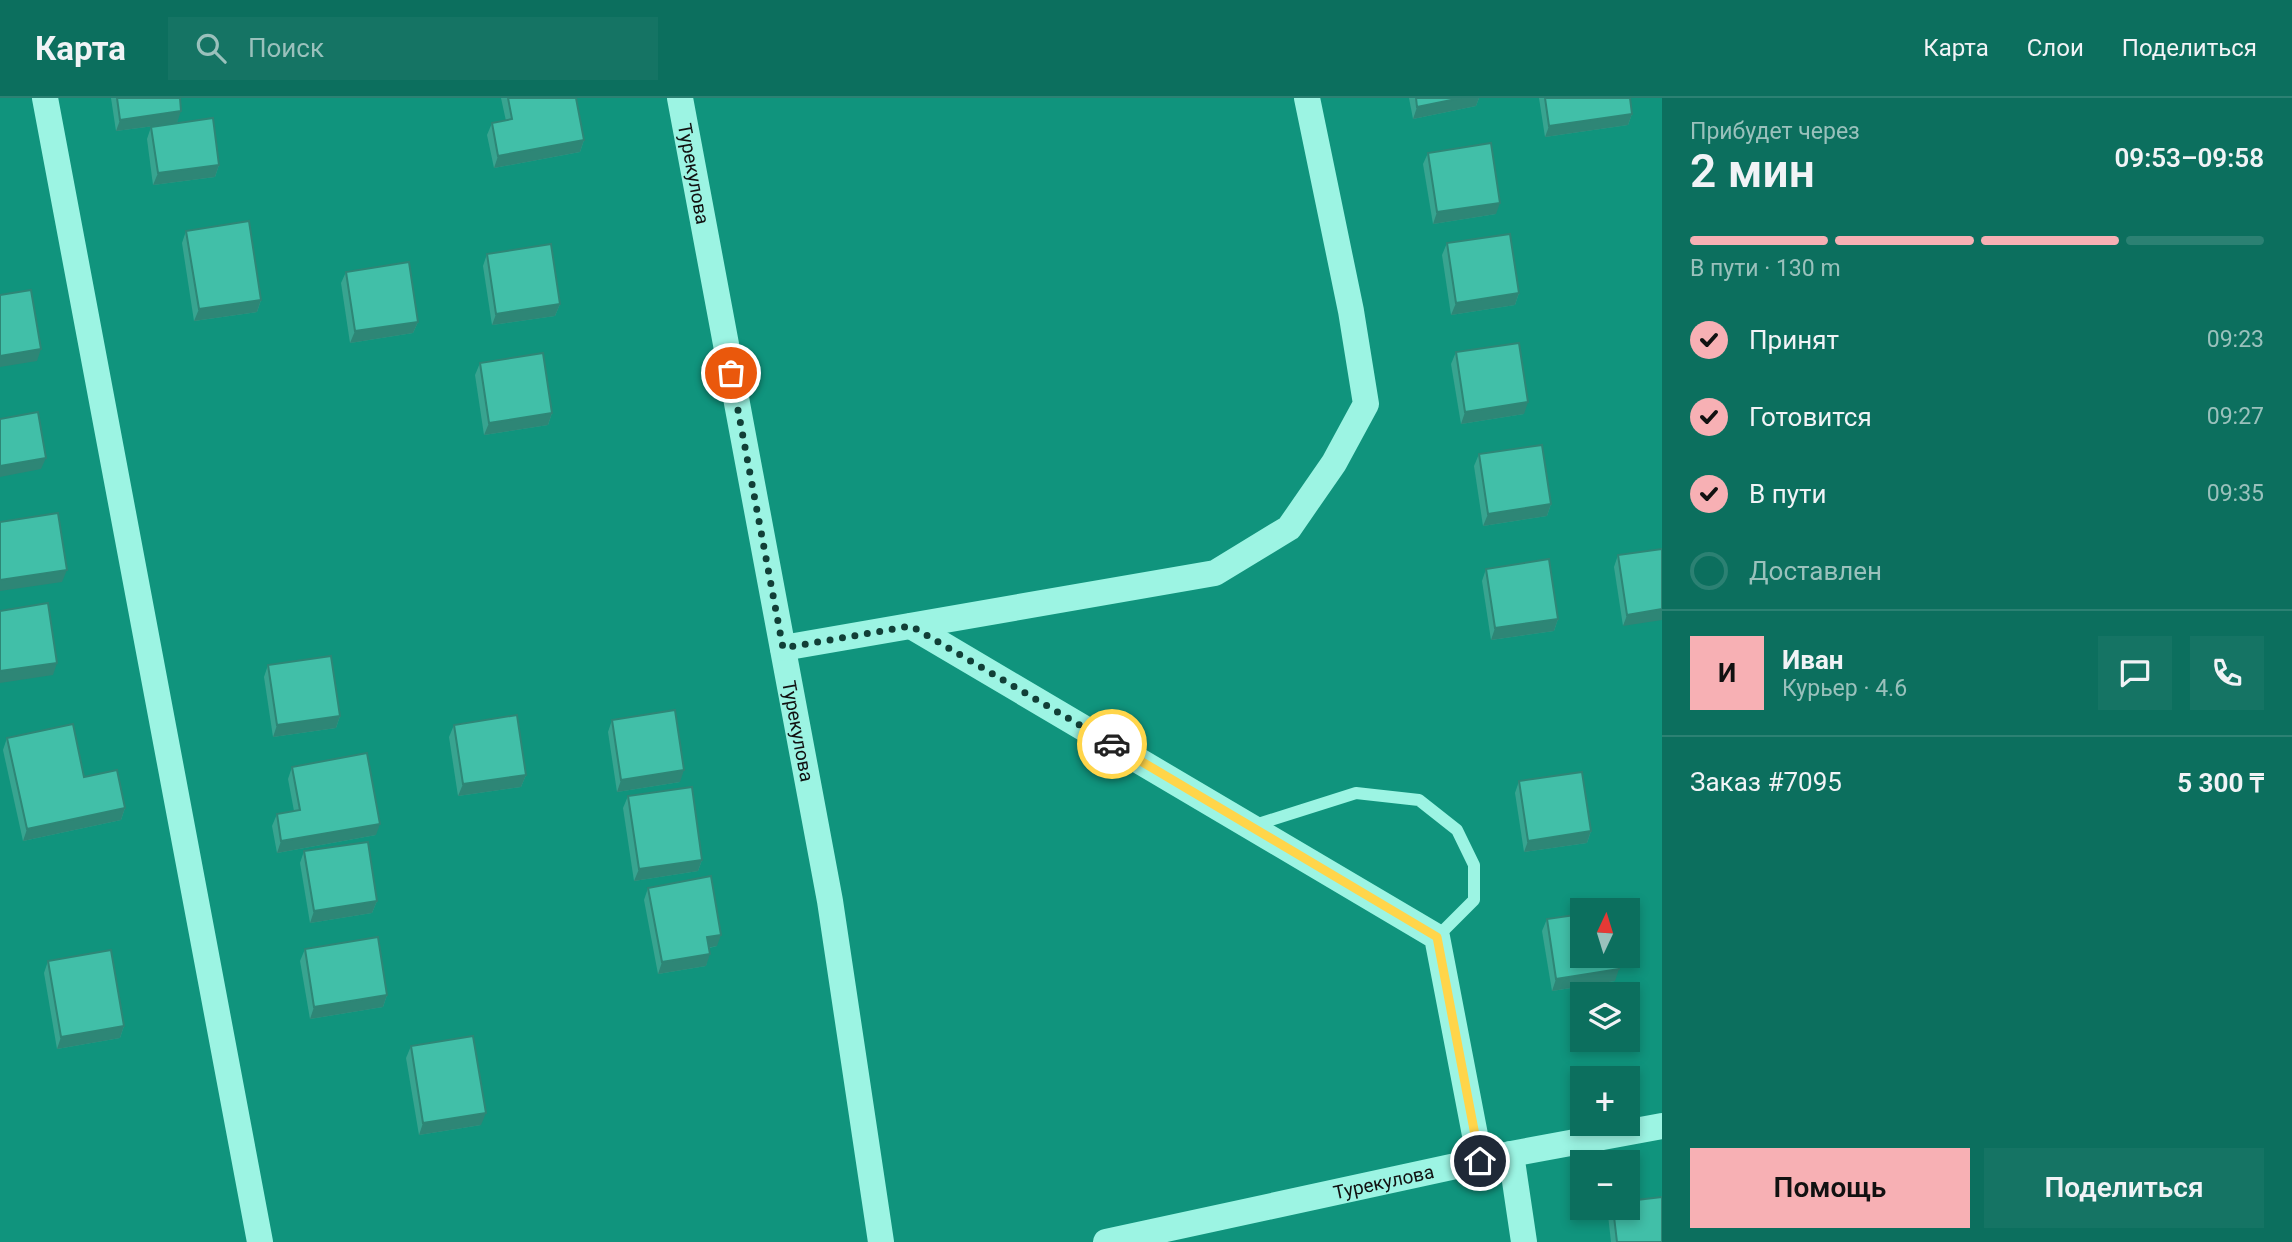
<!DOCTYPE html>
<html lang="ru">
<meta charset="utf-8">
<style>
:root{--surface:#0c6f5e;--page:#157464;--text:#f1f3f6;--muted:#9ac1bc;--line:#2c8173;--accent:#f7b0b4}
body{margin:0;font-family:Roboto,sans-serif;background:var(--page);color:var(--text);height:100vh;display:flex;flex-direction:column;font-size:26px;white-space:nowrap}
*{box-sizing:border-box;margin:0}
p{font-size:23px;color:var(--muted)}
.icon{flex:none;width:38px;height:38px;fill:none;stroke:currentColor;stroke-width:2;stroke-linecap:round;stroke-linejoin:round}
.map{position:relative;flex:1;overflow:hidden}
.side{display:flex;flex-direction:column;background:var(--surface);width:630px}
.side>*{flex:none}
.needle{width:46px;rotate:4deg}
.controls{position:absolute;left:1570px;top:800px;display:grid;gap:14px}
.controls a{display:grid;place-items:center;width:70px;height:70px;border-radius:0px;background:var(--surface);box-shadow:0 4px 10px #0003;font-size:35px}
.pin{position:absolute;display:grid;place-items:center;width:60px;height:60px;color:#fff;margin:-30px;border:4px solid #fff;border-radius:50%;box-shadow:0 2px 7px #0007}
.courier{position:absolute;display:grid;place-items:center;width:70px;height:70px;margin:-35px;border:5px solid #ffd54a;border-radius:50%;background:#fff;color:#222;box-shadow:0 2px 9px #0007}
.head em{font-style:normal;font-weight:600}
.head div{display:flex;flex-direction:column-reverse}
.head{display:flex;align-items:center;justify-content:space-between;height:119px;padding:0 28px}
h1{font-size:46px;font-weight:600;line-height:52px}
.bar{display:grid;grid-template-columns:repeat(4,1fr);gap:10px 7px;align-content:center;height:84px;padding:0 28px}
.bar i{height:9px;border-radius:5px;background:var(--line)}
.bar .active{background:var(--accent)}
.bar p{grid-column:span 4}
.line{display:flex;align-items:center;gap:18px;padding:0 28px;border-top:2px solid var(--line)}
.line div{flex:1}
.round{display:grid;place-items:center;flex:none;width:74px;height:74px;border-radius:0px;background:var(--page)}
ol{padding:0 28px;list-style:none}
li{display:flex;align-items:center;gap:21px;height:77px}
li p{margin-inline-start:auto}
li .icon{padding:7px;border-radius:50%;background:var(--accent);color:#111;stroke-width:4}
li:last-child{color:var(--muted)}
li i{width:38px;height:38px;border:4px solid var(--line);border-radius:50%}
.cta{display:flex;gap:14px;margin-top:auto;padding:14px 28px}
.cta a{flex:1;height:80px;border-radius:0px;background:var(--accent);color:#111;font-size:28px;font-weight:600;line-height:80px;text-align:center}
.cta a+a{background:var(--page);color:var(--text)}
header{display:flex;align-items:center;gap:42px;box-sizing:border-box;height:98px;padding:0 35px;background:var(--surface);border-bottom:2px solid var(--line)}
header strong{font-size:33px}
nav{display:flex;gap:38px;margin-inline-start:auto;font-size:24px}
.search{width:490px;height:63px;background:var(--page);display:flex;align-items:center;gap:18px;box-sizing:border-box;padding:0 24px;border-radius:0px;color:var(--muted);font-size:26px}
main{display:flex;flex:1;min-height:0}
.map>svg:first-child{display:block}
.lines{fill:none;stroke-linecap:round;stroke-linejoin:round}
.service{stroke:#9cf4e3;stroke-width:12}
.minor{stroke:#9cf4e3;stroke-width:26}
.wall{fill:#38a490}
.shaded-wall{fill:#2e8676}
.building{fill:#41bfa8;stroke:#2e8676;stroke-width:2}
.done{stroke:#113f37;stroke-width:7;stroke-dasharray:0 12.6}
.route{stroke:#ffd54a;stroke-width:9}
.labels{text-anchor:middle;stroke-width:7;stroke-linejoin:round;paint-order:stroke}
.street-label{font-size:19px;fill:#111;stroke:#10947d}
</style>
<header>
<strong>Карта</strong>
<div class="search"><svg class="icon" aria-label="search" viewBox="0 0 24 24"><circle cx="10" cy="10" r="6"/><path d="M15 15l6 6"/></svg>Поиск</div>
<nav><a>Карта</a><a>Слои</a><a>Поделиться</a></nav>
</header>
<main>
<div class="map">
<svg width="1662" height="1144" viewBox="0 0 1662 1144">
<rect width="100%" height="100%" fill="#10947d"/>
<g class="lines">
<polyline class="service" points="1252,728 1356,695 1419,702 1457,732 1474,767 1474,802 1437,839"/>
<g class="minor">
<polyline points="45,0 260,1144"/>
<path id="s1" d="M680,0L830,803L881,1144"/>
<polyline points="911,528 1437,839 1480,1063"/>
<polyline points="783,550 1215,475 1289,430 1334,365 1366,306 1351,213 1307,0"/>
<polyline points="1511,1056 1524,1144"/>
<path id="s2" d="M1106,1144L1511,1056L1662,1028"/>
</g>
</g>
<g class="wall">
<polygon points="111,0 180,0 177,25 116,33"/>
<polygon points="501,0 576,0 584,42 580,54 494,70 487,37 492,25 506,23"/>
<polygon points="1409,0 1479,0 1476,8 1413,21"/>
<polygon points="1539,0 1630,0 1632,16 1628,27 1545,39"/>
<polygon points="151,29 219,67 215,79 153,87 147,41"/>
<polygon points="1428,55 1496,116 1433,126 1423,66"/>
<polygon points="186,133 261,202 257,214 194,223 182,145"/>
<polygon points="1447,145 1519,195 1515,207 1451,217 1442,157"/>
<polygon points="487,156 560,206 555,218 492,227 483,168"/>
<polygon points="346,174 418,224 413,235 350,245 341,185"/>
<polygon points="1456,254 1524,316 1461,326 1451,266"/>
<polygon points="480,265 552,315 548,327 484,337 475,277"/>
<polygon points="1479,356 1551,406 1547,418 1483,428 1474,368"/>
<polygon points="1662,451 1623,528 1614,469 1618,457"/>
<polygon points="1486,471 1558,521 1554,533 1491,542 1482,483"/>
<polygon points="268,567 340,618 336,630 273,639 264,579"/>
<polygon points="612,622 680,684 617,694 608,634"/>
<polygon points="454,627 526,677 521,689 458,698 449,639"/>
<polygon points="7,640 84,679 125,710 121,722 23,743 3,652"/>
<polygon points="292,669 376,737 277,755 272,728 277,716 294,713 288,681"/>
<polygon points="1519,683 1591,733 1587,745 1524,754 1515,695"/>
<polygon points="628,698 702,762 698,773 634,783 623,710"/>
<polygon points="304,753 377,803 372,815 310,825 300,765"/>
<polygon points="648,790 717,848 709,850 706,868 658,876 644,802"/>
<polygon points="1547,821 1615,883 1552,893 1542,833"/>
<polygon points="305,851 387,897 383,909 310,921 300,863"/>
<polygon points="48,863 124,928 120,940 57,951 44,875"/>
<polygon points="411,948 481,1027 419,1037 406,960"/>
<polygon points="1610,1110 1628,1110 1662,1144 1611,1144 1608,1117"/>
</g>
<g class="shaded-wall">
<polygon points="1461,0 1479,0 1476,8 1413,21 1417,9"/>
<polygon points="181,13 177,25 116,33 120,22"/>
<polygon points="1632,16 1628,27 1545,39 1549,28"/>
<polygon points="584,42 580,54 494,70 498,58"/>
<polygon points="219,67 215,79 153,87 158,75"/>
<polygon points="1500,105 1496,116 1433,126 1437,114"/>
<polygon points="1519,195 1515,207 1451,217 1456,205"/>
<polygon points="261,202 257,214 194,223 199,211"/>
<polygon points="560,206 555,218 492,227 496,216"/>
<polygon points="418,224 413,235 350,245 355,233"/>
<polygon points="41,251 37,263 0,269 0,258"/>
<polygon points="1528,304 1524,316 1461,326 1465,314"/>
<polygon points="552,315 548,327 484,337 489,325"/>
<polygon points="46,360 41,371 0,379 0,368"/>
<polygon points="1551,406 1547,418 1483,428 1488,416"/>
<polygon points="67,472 62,484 0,493 0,482"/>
<polygon points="1662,511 1662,522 1623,528 1627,517"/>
<polygon points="1558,521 1554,533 1491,542 1495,530"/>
<polygon points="57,565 53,577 0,585 0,573"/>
<polygon points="340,618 336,630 273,639 277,627"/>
<polygon points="684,672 680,684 617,694 621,682"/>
<polygon points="526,677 521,689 458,698 463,686"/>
<polygon points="125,710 121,722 23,743 27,731"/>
<polygon points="380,726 376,737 277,755 281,743"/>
<polygon points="1591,733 1587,745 1524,754 1528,743"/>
<polygon points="702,762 698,773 634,783 639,771"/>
<polygon points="377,803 372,815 310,825 314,813"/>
<polygon points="721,837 717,848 702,851 707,839"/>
<polygon points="710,856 706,868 658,876 662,864"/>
<polygon points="1619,871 1615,883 1552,893 1556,881"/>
<polygon points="387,897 383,909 310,921 314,909"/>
<polygon points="124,928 120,940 57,951 61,939"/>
<polygon points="486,1015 481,1027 419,1037 423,1025"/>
</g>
<g class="building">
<polygon points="117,0 180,0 181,13 120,22"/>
<polygon points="508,0 576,0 584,42 498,58 492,25 512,21"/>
<polygon points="1416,0 1461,0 1417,9"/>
<polygon points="1545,0 1630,0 1632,16 1549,28"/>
<polygon points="213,20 219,67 158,75 151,29"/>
<polygon points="1491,45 1500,105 1437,114 1428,55"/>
<polygon points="249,123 261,202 199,211 186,133"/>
<polygon points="1510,136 1519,195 1456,205 1447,145"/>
<polygon points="551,146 560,206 496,216 487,156"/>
<polygon points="409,164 418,224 355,233 346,174"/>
<polygon points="31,192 41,251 0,258 0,197"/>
<polygon points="1519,245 1528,304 1465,314 1456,254"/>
<polygon points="543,255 552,315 489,325 480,265"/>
<polygon points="38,314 46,360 0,368 0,321"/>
<polygon points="1542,347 1551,406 1488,416 1479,356"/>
<polygon points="58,415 67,472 0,482 0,424"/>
<polygon points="1662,451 1662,511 1627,517 1618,457"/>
<polygon points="1549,461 1558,521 1495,530 1486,471"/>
<polygon points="48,505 57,565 0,573 0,513"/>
<polygon points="331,558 340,618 277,627 268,567"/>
<polygon points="675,612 684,672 621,682 612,622"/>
<polygon points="517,617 526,677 463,686 454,627"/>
<polygon points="73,626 84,679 117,672 125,710 27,731 7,640"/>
<polygon points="367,655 380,726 281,743 277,716 300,712 292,669"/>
<polygon points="1582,674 1591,733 1528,743 1519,683"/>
<polygon points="692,689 702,762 639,771 628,698"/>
<polygon points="368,744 377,803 314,813 304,753"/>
<polygon points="711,778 721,837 707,839 710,856 662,864 648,790"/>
<polygon points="1582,816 1582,858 1617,858 1619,871 1556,881 1547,821"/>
<polygon points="378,839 387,897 314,909 305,851"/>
<polygon points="111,852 124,928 61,939 48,863"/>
<polygon points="473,938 486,1015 423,1025 411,948"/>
<polygon points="1662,1099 1662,1144 1617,1144 1613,1110 1628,1110 1628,1103"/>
</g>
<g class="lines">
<polyline class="done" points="731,275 783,550 911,528 1112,646"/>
<polyline class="route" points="1112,646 1437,839 1480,1063"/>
</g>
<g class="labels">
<g class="street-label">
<text dy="7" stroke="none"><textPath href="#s1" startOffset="77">Турекулова</textPath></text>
<text dy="7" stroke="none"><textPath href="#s1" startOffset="644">Турекулова</textPath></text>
<text dy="7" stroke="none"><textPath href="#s2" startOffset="284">Турекулова</textPath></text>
</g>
</g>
</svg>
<div class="controls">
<a><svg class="needle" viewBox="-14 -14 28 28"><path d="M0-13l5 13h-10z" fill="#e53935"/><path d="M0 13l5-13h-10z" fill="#9ac1bc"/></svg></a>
<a><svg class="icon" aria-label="layers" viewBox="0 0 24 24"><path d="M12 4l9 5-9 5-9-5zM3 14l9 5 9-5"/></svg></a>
<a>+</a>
<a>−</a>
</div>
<div class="pin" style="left:731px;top:275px;background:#ea580c"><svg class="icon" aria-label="bag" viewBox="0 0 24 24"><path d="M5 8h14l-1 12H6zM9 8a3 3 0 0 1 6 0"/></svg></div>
<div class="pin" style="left:1480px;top:1063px;background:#1f2937"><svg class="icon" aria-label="home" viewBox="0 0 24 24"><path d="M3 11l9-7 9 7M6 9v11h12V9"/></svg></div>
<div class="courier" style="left:1112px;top:646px"><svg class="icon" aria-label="car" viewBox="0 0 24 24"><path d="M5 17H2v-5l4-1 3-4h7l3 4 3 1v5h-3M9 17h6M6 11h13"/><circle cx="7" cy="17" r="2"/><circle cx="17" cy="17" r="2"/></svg></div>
</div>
<section class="side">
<div class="head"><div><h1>2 мин</h1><p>Прибудет через</p></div><em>09:53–09:58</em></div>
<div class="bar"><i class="active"></i><i class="active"></i><i class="active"></i><i></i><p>В пути · 130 m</p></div>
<ol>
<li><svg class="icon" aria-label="check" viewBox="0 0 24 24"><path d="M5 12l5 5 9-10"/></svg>Принят<p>09:23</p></li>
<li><svg class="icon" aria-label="check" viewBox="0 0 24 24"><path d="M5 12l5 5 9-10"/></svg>Готовится<p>09:27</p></li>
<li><svg class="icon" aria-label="check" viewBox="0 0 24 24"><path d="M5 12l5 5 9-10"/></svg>В пути<p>09:35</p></li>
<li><i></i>Доставлен</li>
</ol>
<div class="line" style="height:126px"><b class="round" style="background:var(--accent);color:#111">И</b><div><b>Иван</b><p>Курьер · 4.6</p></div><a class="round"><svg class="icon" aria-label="chat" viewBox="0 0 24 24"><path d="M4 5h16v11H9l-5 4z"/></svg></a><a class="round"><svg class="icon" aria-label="phone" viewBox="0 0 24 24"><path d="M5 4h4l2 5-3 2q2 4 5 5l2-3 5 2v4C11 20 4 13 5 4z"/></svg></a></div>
<div class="line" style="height:91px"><div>Заказ #7095</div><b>5 300 ₸</b></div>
<div class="cta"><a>Помощь</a><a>Поделиться</a></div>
</section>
</main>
